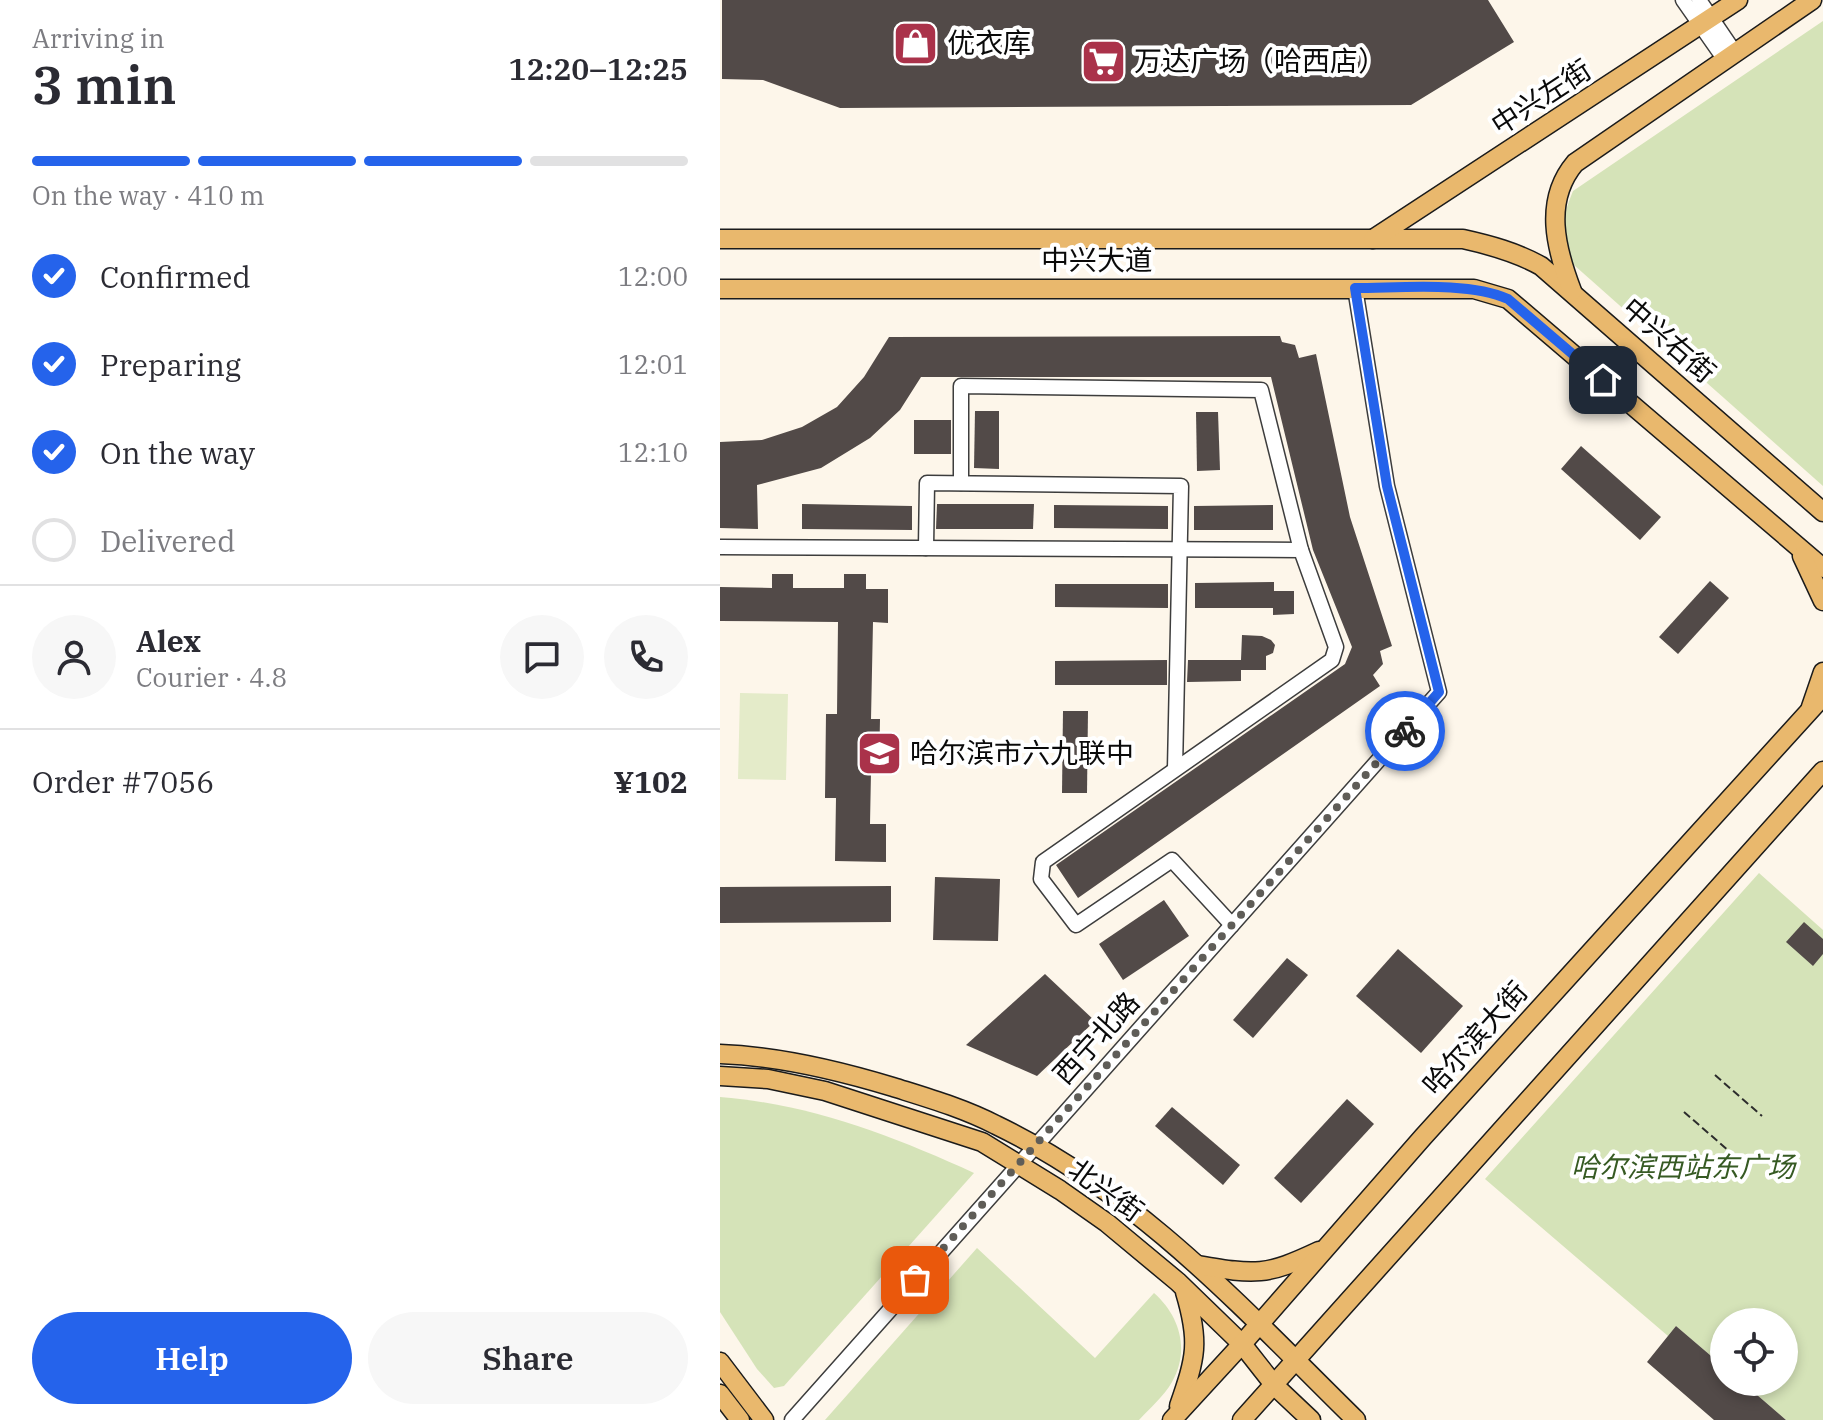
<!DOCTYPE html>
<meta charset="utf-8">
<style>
:root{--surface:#fff;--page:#f7f7f7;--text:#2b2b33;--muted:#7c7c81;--line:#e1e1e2;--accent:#2563eb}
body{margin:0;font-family:"IBM Plex Serif","Noto Sans SC",serif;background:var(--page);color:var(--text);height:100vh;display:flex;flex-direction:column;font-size:30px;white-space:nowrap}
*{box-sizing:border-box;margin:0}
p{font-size:26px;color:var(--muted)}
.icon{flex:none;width:44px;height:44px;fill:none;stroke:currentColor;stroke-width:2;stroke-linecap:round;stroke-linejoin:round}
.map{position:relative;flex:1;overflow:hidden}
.drawer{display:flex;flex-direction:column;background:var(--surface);width:720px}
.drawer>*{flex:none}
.controls{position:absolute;left:990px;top:1308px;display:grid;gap:16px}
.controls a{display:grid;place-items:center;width:88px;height:88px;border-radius:50%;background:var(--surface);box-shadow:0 4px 12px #0003;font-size:40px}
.pin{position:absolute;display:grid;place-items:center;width:68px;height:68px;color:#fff;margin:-34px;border-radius:16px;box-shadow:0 4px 12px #0006}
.courier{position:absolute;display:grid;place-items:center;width:80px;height:80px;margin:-40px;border:6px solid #2563eb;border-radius:50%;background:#fff;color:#222;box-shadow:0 2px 10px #0007}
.headline em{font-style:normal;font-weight:600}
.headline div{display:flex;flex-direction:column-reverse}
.headline{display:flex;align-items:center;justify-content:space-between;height:136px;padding:0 32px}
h1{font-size:52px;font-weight:600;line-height:60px}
.bar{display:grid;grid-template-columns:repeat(4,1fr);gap:12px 8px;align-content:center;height:96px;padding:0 32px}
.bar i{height:10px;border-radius:6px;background:var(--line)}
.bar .current{background:var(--accent)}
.bar p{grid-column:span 4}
.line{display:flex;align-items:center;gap:20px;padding:0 32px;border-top:2px solid var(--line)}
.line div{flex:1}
.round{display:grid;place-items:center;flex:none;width:84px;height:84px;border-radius:42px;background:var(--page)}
ol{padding:0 32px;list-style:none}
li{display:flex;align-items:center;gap:24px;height:88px}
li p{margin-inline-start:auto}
li .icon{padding:8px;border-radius:50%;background:var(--accent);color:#fff;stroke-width:4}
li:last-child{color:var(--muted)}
li i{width:44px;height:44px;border:4px solid var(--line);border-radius:50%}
.action{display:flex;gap:16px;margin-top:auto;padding:16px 32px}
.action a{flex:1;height:92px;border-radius:48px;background:var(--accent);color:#fff;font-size:32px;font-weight:600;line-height:92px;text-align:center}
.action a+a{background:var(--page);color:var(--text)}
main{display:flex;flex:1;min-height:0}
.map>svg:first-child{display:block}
.green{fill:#d5e3b8}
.pitch{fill:#e4ebc9}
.building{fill:#524a48}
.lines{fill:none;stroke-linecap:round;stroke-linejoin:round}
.minor-casing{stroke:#3d3d3d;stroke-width:17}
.major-casing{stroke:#1b1b1b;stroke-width:21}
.path{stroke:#2c2c2c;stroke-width:2;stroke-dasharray:8 4;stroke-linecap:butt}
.minor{stroke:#fff;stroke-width:14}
.major{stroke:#e9b86d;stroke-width:18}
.done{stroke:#5f5d58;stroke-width:8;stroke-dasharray:0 14.4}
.route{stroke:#2563eb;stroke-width:10}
.labels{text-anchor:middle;stroke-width:8;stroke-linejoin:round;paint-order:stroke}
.poi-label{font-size:28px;fill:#0a0a0a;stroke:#fff;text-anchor:start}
.street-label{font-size:28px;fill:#0a0a0a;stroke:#fff}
.park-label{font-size:28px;font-style:italic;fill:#365a23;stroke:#fff}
</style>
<main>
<section class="drawer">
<div class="headline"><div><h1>3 min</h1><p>Arriving in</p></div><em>12:20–12:25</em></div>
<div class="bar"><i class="current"></i><i class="current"></i><i class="current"></i><i></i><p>On the way · 410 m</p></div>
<ol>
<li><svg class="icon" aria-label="check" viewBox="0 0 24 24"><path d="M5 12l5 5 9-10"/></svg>Confirmed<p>12:00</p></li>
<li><svg class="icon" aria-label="check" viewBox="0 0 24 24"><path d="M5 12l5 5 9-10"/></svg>Preparing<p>12:01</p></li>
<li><svg class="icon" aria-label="check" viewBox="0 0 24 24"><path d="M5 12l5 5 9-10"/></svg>On the way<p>12:10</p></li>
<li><i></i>Delivered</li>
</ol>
<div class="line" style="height:144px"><a class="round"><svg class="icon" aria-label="person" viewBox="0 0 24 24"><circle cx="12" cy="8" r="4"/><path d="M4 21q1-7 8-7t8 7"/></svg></a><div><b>Alex</b><p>Courier · 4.8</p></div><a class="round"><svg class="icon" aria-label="chat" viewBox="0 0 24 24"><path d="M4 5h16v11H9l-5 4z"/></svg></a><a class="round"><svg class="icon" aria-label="phone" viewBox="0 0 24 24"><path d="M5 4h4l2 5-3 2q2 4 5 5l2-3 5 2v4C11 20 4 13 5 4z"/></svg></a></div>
<div class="line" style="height:104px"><div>Order #7056</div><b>¥102</b></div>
<div class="action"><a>Help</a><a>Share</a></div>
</section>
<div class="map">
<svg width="1103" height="1420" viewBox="0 0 1103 1420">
<rect width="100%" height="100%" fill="#fdf6ea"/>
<g class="green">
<path d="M1103,21V486L854,265C839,238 841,220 853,191Z"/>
<polygon points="1039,873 1103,930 1103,1420 1066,1420 1022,1382 1064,1382 1064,1322 1004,1322 1004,1367 956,1326 948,1336 765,1179"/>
<path d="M0,1097C90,1104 173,1136 254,1173L64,1386L54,1388L37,1369L0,1312Z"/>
<path d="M257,1248L375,1358L434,1293C460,1316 470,1350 452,1382C444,1396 430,1408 419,1420H105Z"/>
</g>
<polygon class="pitch" points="20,693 68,694 66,780 18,779"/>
<g class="building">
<polygon points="2,0 768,0 794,42 691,105 120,108 43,80 2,79"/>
<polygon points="560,336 562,342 575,345 579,358 596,354 630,517 672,646 660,651 663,664 653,675 660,686 358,898 336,865 625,664 632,647 593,550 551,377 201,377 180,410 150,438 101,468 37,485 38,529 0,528 0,442 42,440 82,427 117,407 144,377 169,337"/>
<polygon points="255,411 279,411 279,469 254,468"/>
<polygon points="476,412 498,412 500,470 477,471"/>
<rect x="194" y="420" width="37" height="34"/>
<polygon points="861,446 941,517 920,540 841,469"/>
<polygon points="82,504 192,506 192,530 82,529"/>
<polygon points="217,504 314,504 313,529 216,529"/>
<polygon points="334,505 448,506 448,529 334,528"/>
<polygon points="553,505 553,530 474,530 474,506"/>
<polygon points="52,574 73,574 73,588 124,588 124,574 146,574 146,589 168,589 168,623 153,622 151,719 160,719 159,772 151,772 150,824 166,824 166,862 115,861 116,798 105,798 106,714 117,714 118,622 0,621 0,587 52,588"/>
<polygon points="990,581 1009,598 958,654 939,637"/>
<polygon points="554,582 554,591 574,591 574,614 553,615 553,608 475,608 475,583"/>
<polygon points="335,584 448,584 448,608 335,607"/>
<polygon points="522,635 542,636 551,640 555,645 553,653 546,656 546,670 521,670 521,681 467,682 468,660 521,660"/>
<polygon points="447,660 447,685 335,685 335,661"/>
<polygon points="343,711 368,711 367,793 342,793"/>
<polygon points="215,877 280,879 278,941 213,940"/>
<polygon points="171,886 171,922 0,923 0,887"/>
<polygon points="444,900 469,936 403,980 379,944"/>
<polygon points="1084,922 1103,939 1103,954 1093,966 1066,942"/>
<polygon points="678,949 743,1006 701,1053 636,996"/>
<polygon points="567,958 588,975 533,1038 513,1020"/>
<polygon points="325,974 375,1021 317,1076 246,1045"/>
<polygon points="627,1099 654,1124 581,1203 554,1178"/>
<polygon points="452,1107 520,1165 503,1185 435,1126"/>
<polygon points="956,1326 1004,1367 1004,1382 1022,1382 1066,1420 994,1420 927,1362"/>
</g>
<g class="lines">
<defs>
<g id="minor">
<polyline points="963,0 1005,60"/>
<polyline points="979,0 1015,53"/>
<polyline points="241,483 241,386 541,390 581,550"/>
<polyline points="0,547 581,550 616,647 612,660 323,862 321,879 356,925 452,860 512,925"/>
<polyline points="206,548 207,483 461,486 455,769"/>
<polyline points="72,1420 719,692 667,486 635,288"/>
</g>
<g id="major">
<path d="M0,239H743C770,245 796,252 821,266L1103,512"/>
<polyline points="653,239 1018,0"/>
<polyline points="0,289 754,289 788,299 1103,568"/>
<path d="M852,291C836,249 823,201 855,163L1092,0"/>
<polyline points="1082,556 1103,601"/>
<polyline points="1091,707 1103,672"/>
<path d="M0,1054C59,1056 117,1070 173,1087C208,1098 243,1108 276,1125C421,1195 523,1309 636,1420"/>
<polyline points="0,1076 48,1079 105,1091 262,1142 340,1190 387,1223 458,1282 522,1344 555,1386 591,1420"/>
<path d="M478,1265C536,1275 546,1276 599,1251"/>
<polyline points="0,1362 44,1420"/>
<polyline points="0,1394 20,1420"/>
<path d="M459,1406C476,1357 480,1342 465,1292"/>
<polyline points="452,1420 522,1344 703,1137 1103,696"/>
<polyline points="522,1420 1103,771"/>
</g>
</defs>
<use href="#minor" class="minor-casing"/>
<use href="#major" class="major-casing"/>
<g class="path">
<polyline points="995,1075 1042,1116"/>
<polyline points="964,1112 1009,1151"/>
</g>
<use href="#minor" class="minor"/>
<use href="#major" class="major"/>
</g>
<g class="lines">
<polyline class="done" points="195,1280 685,731"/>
<path class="route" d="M685,731L719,692L667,486L635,288C680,288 748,281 788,299L883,380"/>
</g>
<defs>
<symbol id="shop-square" viewBox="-11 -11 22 22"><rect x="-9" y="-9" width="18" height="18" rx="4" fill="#aa324a" stroke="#fff"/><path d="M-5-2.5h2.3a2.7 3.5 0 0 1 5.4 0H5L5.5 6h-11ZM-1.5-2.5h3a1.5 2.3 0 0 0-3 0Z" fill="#fff"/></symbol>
<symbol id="supermarket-square" viewBox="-11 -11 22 22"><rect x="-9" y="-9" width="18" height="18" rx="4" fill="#aa324a" stroke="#fff"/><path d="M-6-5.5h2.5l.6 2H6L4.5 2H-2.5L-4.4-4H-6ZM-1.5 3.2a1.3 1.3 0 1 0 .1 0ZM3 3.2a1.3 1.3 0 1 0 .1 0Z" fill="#fff"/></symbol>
<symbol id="school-square" viewBox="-11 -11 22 22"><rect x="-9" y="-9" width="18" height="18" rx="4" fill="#aa324a" stroke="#fff"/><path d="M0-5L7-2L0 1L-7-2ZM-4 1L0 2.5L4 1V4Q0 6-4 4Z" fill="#fff"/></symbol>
</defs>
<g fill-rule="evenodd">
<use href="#shop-square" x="170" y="18" width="51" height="51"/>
<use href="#supermarket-square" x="358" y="36" width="51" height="51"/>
<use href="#school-square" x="134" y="728" width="51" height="51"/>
</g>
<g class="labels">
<g class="poi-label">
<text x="227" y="53">优衣库</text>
<text x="414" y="71">万达广场（哈西店）</text>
<text x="190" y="763">哈尔滨市六九联中</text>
</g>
<g class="street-label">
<text transform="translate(821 97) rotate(-33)" y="10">中兴左街</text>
<text x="377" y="270">中兴大道</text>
<text transform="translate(949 340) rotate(41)" y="10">中兴右街</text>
<text transform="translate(376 1038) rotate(-48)" y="10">西宁北路</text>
<text transform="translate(755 1038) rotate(-48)" y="10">哈尔滨大街</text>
<text transform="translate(386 1190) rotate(36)" y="10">北兴街</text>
</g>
<g class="park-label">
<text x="963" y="1177">哈尔滨西站东广场</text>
</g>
</g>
</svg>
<div class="controls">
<a><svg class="icon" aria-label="locate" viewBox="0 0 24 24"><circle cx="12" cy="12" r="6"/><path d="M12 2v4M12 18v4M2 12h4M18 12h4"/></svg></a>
</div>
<div class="pin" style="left:195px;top:1280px;background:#ea580c"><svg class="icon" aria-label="bag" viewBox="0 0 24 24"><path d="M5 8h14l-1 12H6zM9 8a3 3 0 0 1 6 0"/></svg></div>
<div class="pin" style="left:883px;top:380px;background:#1f2937"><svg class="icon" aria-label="home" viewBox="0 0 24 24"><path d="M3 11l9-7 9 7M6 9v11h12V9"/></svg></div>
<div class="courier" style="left:685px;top:731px"><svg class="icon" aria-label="bike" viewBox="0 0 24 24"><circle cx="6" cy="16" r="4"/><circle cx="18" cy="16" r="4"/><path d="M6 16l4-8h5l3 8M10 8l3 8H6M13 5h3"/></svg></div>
</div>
</main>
